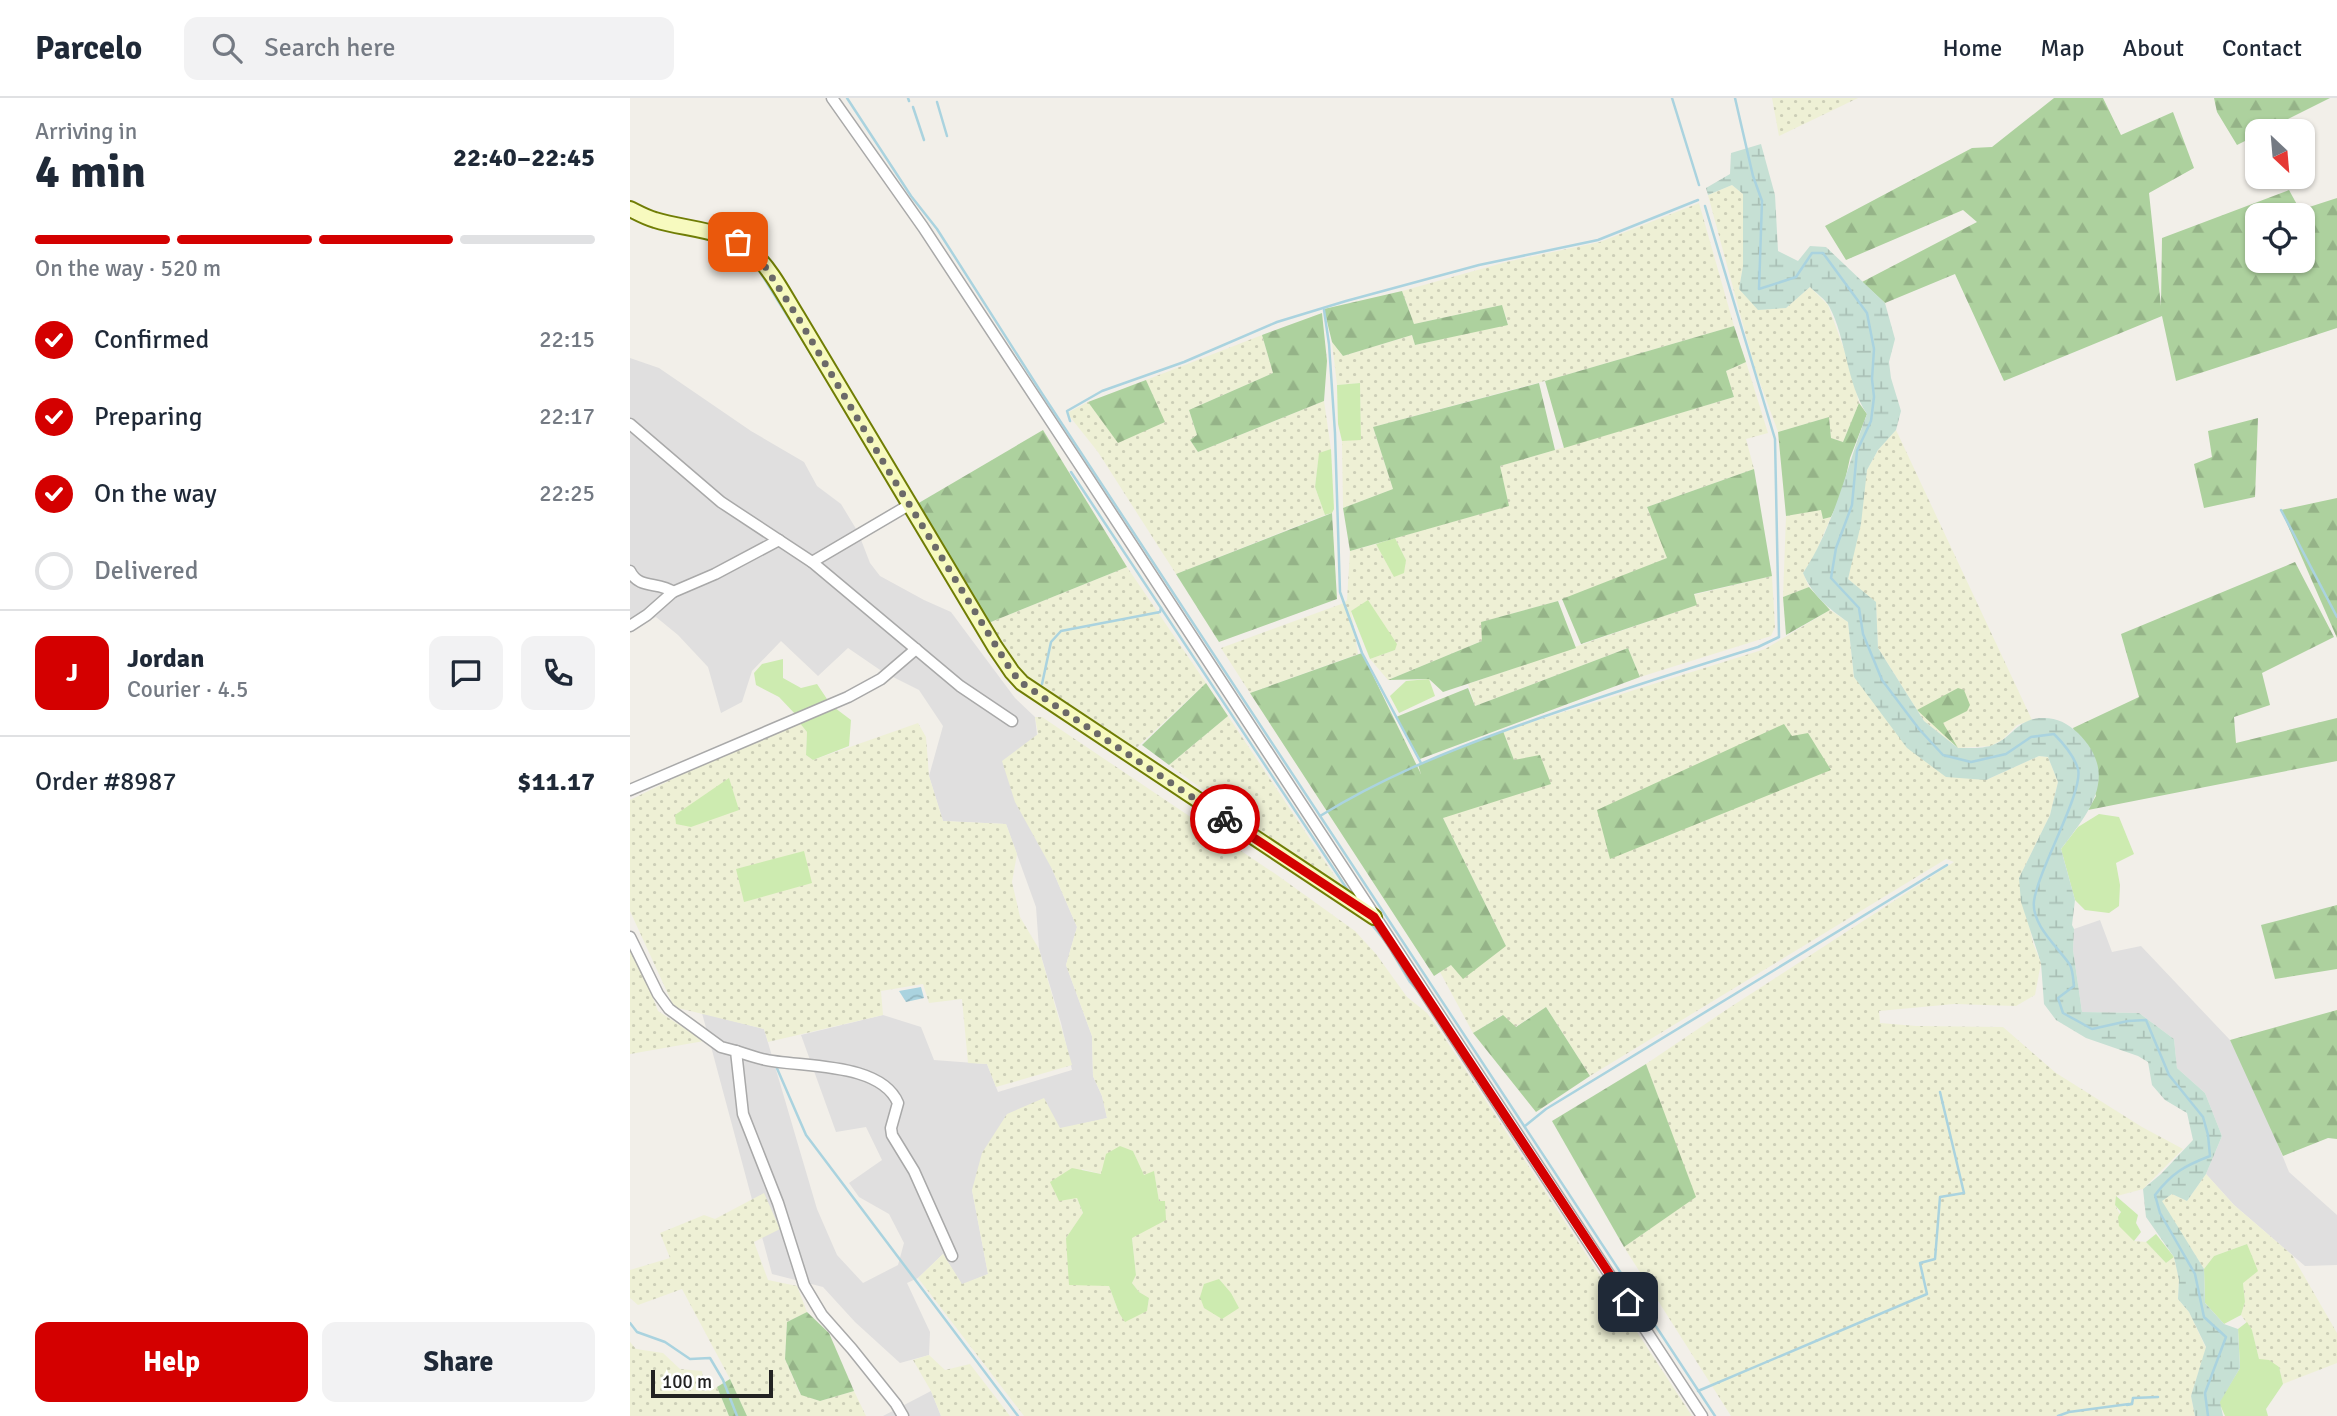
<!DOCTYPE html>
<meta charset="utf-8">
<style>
:root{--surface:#fff;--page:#f2f2f3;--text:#1f2937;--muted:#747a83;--line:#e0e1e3;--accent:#d40000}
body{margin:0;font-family:Signika,sans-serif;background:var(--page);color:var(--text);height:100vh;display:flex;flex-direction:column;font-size:26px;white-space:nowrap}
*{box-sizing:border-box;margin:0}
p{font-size:23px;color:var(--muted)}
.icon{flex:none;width:38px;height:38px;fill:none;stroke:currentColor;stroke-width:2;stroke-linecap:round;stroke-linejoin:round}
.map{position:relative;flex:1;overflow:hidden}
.side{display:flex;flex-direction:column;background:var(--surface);width:630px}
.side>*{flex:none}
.needle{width:46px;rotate:154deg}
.controls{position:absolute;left:1615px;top:21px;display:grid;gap:14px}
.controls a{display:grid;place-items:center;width:70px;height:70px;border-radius:14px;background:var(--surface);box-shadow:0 2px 5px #0004;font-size:35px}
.scale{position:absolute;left:21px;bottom:18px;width:122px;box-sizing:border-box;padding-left:7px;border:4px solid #222;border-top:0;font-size:19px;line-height:24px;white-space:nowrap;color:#222;-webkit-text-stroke:5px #fff;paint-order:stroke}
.pin{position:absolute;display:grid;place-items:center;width:60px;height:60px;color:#fff;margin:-30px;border-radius:14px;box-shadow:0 4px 10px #0006}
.courier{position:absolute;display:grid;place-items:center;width:70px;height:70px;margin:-35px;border:5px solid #d40000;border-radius:50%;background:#fff;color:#222;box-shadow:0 2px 9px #0007}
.headline em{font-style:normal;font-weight:700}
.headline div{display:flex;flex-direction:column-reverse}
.headline{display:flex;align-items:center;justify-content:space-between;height:119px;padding:0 35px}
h1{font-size:46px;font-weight:700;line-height:52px}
.bar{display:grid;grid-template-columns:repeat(4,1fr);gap:10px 7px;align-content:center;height:84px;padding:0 35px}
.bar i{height:9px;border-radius:5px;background:var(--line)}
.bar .on{background:var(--accent)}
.bar p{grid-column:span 4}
.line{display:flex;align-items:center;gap:18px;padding:0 35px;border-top:2px solid var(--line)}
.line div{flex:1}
.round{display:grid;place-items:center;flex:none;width:74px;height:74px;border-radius:14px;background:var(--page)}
ol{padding:0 35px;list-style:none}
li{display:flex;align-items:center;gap:21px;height:77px}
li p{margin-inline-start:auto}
li .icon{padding:7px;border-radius:50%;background:var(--accent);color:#fff;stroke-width:4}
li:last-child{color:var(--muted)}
li i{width:38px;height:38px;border:4px solid var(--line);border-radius:50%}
.action{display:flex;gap:14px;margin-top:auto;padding:14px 35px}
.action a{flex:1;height:80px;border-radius:14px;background:var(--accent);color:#fff;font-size:28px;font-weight:700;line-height:80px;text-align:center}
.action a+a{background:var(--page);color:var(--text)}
header{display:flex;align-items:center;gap:42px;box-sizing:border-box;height:98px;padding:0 35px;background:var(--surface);border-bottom:2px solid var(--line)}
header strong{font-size:33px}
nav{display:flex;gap:38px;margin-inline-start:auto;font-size:24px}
.search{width:490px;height:63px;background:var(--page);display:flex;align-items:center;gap:18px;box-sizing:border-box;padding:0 24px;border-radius:14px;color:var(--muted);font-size:26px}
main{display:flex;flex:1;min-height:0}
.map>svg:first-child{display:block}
.residential{fill:#e0dfdf}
.farmland{fill:url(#farmland-dots);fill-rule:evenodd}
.grass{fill:#cdebb0}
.forest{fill:url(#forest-firs);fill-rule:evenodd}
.wetland{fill:url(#wetland-marsh)}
.water{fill:url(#water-waves)}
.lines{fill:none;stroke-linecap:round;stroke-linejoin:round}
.stream{stroke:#aad3df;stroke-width:2.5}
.street-casing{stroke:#a9a9a9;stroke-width:13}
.secondary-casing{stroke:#707d05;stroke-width:18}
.street{stroke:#fff;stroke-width:10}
.secondary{stroke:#f7fabf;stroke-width:14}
.done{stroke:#6b6a68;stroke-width:7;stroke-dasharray:0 12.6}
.route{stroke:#d40000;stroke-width:9}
</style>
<header>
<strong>Parcelo</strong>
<div class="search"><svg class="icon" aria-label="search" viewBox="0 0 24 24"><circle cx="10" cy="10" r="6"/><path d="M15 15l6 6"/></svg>Search here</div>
<nav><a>Home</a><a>Map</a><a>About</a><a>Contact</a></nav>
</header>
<main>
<section class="side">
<div class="headline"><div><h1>4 min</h1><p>Arriving in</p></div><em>22:40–22:45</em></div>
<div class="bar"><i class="on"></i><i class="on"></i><i class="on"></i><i></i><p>On the way · 520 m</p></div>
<ol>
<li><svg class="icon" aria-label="check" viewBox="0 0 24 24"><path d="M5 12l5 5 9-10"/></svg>Confirmed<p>22:15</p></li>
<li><svg class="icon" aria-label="check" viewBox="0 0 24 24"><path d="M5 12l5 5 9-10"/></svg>Preparing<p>22:17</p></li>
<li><svg class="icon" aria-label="check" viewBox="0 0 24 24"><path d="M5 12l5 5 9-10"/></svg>On the way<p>22:25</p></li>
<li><i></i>Delivered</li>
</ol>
<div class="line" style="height:126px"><b class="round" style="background:var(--accent);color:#fff">J</b><div><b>Jordan</b><p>Courier · 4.5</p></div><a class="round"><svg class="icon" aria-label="chat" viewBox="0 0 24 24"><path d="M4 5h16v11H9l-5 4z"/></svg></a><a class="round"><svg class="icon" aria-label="phone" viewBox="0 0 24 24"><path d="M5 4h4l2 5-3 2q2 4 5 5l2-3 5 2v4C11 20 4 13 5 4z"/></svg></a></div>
<div class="line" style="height:91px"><div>Order #8987</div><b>$11.17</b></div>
<div class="action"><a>Help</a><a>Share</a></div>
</section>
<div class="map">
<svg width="1707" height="1318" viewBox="0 0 1707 1318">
<defs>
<pattern id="farmland-dots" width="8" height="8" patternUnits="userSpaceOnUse" patternTransform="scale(1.75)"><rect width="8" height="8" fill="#eef0d5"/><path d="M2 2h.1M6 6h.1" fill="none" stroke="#ccceb7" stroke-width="1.8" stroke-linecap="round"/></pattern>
<pattern id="forest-firs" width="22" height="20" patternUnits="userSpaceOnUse" patternTransform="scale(1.75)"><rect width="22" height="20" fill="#add19e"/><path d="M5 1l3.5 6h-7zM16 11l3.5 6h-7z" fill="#95b388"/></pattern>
<pattern id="wetland-marsh" width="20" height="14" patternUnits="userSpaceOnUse" patternTransform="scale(1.75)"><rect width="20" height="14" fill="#c6e0d4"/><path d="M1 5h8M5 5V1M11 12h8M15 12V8" fill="none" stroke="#aac0b6"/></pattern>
<pattern id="water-waves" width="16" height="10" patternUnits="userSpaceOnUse" patternTransform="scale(1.75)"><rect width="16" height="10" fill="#aad3df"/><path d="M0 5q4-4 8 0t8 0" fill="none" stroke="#92b5bf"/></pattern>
</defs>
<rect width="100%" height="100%" fill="#f2efe9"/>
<g class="residential">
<polygon points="0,260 29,270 121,333 174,364 187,388 211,406 228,434 240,465 250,478 294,502 321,514 385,600 405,619 422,771 447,829 436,867 462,938 463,978 472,998 477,1020 430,1031 342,1092 358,1176 332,1187 313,1156 288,1180 277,1185 300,1234 299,1257 270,1265 225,1224 193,1189 142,1176 72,915 134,931 187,1111 207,1157 233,1185 268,1167 274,1145 259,1116 229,1099 219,1085 252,1062 236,1029 206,1034 171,937 253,917 291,929 304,962 357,966 368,994 442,972 431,925 409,851 406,809 376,726 313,723 299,678 313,628 289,592 253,574 218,550 188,578 151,543 122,573 112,604 91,615 78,569 48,537 26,519 0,533"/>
<polygon points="1470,822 1482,854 1511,848 1600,942 1622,983 1659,1074 1707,1117 1707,1167 1675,1168 1604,1107 1576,1076 1592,1038 1575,995 1547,970 1544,941 1509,915 1452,914 1443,852 1444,831"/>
<polygon points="301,1293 311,1318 253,1318"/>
</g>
<g class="farmland">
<polygon points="1142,0 1228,0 1149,38"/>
<polygon points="1102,87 1113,96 1113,168 1109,191 1156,210 1180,189 1198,207 1219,265 1229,305 1213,344 1201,340 1199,319 1148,334 1125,271 1078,97"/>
<polygon points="1069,105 1104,228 915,283 743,329 763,391 713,410 712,343 731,341 730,285 707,287 702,244 713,258 782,237 785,247 878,226 872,207 784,226 772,193 876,164 970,144"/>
<polygon points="632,237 643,275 559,312 567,337 560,342 568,354 694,303 701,351 689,356 685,389 695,417 546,476 468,354 437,315 458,304 488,344 534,323 516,282"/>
<polygon points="1116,264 1138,335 1116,341 1124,371 1017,409 1038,460 928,503 852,524 852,543 758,582 740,561 765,552 738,503 721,513 728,556 620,595 591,550 714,505 717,502 720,453 746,446 764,478 776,462 765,440 878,408 870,368 1104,299 1096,273"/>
<polygon points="1266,332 1402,622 1387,627 1372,642 1361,648 1328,650 1294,623 1248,550 1246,505 1218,481 1237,372 1248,352"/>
<polygon points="1192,411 1193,421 1201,419 1185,456 1173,475 1179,489 1153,499 1156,418"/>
<polygon points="497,469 576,585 503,653 407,589 383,565 356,526"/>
<polygon points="1142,478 1145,529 1141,538 1010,579 998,550 845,608 838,586 1066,507 1063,497"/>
<polygon points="1200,512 1218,524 1224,579 1356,682 1409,658 1418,659 1428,684 1420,717 1389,780 1403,845 1411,865 1405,897 1386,908 1324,906 1249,913 1250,925 1286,928 1373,929 1426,975 1512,1029 1553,1051 1513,1091 1487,1098 1485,1107 1504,1143 1516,1144 1536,1165 1544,1159 1549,1182 1548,1201 1559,1214 1576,1250 1561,1298 1565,1318 1101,1318 994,1149 1065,1099 1016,966 1099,910 1324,764 1316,761 960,978 916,909 885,929 872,917 843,935 810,874 821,867 876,848 813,720 884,662 873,633 1135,551"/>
<polygon points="598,618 716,795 539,667"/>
<path d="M405,619H412L647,777L725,833L746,856L777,899L797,915L812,936L1062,1318H394L288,1180L313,1156L332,1186L358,1176L342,1092L352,1055L377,1016L414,1000L430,1030L477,1020L472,998L463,978L462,938L436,867L447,829L422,771L385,704L372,663L408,636ZM503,1053L514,1078L524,1074L529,1103L502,1139L506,1177L502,1185L509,1194L519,1201L517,1213L489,1215L479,1188L436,1140L453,1116L447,1100L452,1071L471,1076Z"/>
<polygon points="169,624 177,634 176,657 183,662 288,625 296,639 299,678 313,723 376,726 387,756 382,784 390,819 409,851 442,967 366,989 357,966 338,965 332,901 299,905 293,886 251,893 253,917 138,944 134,931 44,909 0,813 0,702 87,659"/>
<polygon points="0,840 28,913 74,943 0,956"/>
<polygon points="1576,1076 1604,1107 1662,1157 1707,1235 1707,1265 1653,1286 1649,1269 1629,1261 1622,1232 1611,1217 1615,1204 1613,1185 1617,1146 1584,1158 1574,1171 1531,1103 1542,1096 1557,1103"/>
<polygon points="134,1095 150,1131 124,1144 138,1182 167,1188 177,1214 157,1224 155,1261 170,1296 190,1303 224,1293 236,1318 117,1318 100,1281 52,1191 8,1207 0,1200 0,1172 40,1160 30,1135 74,1117 85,1121"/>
<polygon points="0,1244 6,1251 33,1255 50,1271 72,1273 75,1293 87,1289 99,1318 0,1318"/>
<polygon points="299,1257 315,1272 340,1266 380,1318 311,1318 301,1293 283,1262"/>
</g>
<g class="grass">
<polygon points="730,285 731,342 712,343 708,326 707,287"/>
<polygon points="701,351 704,411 702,415 695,417 685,389 689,355"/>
<polygon points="765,440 776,462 774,475 764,479 746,446"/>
<polygon points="738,502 767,546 765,552 740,561 721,513"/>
<polygon points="153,561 153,580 171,590 187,586 199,604 167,618 149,599 126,587 124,575 132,566"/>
<polygon points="799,581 805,598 769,615 760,598 776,583"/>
<polygon points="205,610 221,622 219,648 183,662 176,657 177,634 169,624"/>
<polygon points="99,680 109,712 61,729 46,726 45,717"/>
<polygon points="1469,716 1489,719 1504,756 1486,765 1490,787 1489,808 1479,815 1455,812 1445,802 1431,751 1448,729"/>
<polygon points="174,753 182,785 114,804 106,771"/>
<polygon points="490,1048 503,1053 514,1077 524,1073 529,1103 535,1103 536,1122 502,1140 506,1177 502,1185 509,1194 519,1200 517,1213 495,1224 489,1215 479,1188 439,1187 436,1140 453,1115 447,1100 429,1103 420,1084 442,1070 471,1076 476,1056"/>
<polygon points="1486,1098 1508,1117 1506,1125 1511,1134 1504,1143 1489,1128 1488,1119 1491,1114 1485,1107"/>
<polygon points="1526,1136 1544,1159 1536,1165 1516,1144"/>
<polygon points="1617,1146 1628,1173 1613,1185 1615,1204 1611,1217 1594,1226 1575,1205 1574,1171 1584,1158"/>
<polygon points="589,1181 601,1195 609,1210 592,1221 574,1210 570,1199 574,1186"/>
<polygon points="1617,1224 1622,1232 1629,1261 1639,1262 1649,1269 1653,1286 1636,1311 1638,1318 1595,1318 1589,1304 1610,1270 1608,1231"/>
</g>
<g class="forest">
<path d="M1424,0H1473L1491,37L1543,14L1564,70L1519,95L1531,208L1532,140L1659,92L1670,112L1707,100V230L1546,283L1532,218L1374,283L1325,176L1255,205L1232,184L1347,124L1333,112L1216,162L1195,128L1342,50L1362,49ZM1628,117H1673V163H1628Z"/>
<polygon points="1584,0 1700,0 1634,33 1628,33 1627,37 1607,47 1587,14"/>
<polygon points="772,193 784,226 872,207 878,227 785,247 782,237 713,258 702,244 694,211"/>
<polygon points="692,215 697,263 694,303 568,354 560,342 567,337 559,312 643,275 632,237"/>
<polygon points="1104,228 1116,264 1096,273 1104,299 934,350 915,283"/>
<polygon points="516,282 535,324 488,345 458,304"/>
<polygon points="909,285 925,352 870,368 879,408 720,453 713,410 763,391 743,329"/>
<polygon points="1229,305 1237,316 1220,360 1212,396 1201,419 1193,421 1191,412 1156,418 1148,334 1199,319 1201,340 1213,344"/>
<polygon points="1628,320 1625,399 1574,410 1564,366 1582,359 1578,333"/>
<polygon points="413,332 497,469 356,526 287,406"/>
<polygon points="1124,371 1142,478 1064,496 1067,507 951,546 932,501 1037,460 1017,409"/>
<polygon points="1707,400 1707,540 1651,412"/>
<polygon points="702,415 707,501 589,544 546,476"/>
<polygon points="1665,464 1704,539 1632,575 1640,607 1604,619 1606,645 1707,620 1707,663 1458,712 1466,698 1443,630 1509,599 1491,536"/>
<polygon points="1179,489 1200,512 1156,537 1153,499"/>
<polygon points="928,503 946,550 813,594 799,581 758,582 852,543 851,524"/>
<polygon points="998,550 1010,579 790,661 766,619 838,590 845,608"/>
<polygon points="732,555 791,676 788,667 873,633 884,662 910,657 921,686 813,720 876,848 833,881 821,867 804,878 620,595"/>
<polygon points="576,585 598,618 539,667 512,647"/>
<polygon points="1328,590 1334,592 1340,607 1337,613 1313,625 1328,650 1287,612"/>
<polygon points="1154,626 1162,638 1178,635 1201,672 980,761 967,712"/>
<polygon points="1707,807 1707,871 1645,881 1631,827"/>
<polygon points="916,909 960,978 906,1014 843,935 873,917 886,929"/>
<polygon points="1707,912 1707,1041 1698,1040 1653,1058 1600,942"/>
<polygon points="1016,966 1066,1099 994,1149 922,1023"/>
<polygon points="177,1214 199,1235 224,1293 190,1303 171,1297 155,1261 157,1224"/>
<polygon points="100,1281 117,1318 99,1318 87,1289"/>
</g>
<path class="wetland" d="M1131,46L1145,97L1148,153L1168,163L1180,148L1196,149L1255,205L1265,241L1259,264L1261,280L1271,313L1266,332L1248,352L1237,372L1231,426L1218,481L1246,504L1248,550L1294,623L1328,650C1339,650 1355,651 1365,646C1383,638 1387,622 1410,620C1426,619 1436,624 1448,635C1490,677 1460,713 1431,751L1445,802L1442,827L1444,831L1443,852L1452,914L1509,915L1544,941L1547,970L1575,995L1592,1038L1576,1076L1557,1103L1542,1096L1532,1103L1574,1171L1575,1205L1594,1226L1608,1231L1610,1270L1590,1304L1593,1318H1565L1561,1298L1576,1249L1559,1214L1548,1201L1549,1182L1544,1159L1516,1119L1513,1091L1531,1076L1563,1042L1557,1015L1535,1002L1522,987L1518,964L1508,958L1456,940L1426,922L1414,906L1411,865L1391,804L1389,780L1420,717L1428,684L1418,659L1409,658L1356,682L1316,679L1277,650L1224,579L1218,524C1198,510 1183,498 1173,475C1205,427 1216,370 1237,316C1216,284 1217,242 1199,208C1195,201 1186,195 1180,189L1156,210L1128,212L1109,191L1113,168V96L1102,87L1078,97L1076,90L1100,76L1101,55Z"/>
<polygon class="water" points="291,889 294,900 276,904 269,893"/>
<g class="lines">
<g class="stream">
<polyline points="217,0 281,98 307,131 411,294 1085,1318"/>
<polyline points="278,0 279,3"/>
<polyline points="1042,0 1069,87"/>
<path d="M1105,0L1123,78L1132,103L1129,191L1166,179L1182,155H1193L1237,215L1244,251L1242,281L1244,299L1241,323L1227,353L1222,407L1206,450L1201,480L1229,510L1233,536L1252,582L1289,631L1313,657L1341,664L1376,656L1401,639L1424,636C1434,646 1444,658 1448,671C1454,693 1408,772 1404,803C1401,827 1429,850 1440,867C1443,873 1443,881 1444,888L1428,900L1433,915L1462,931L1498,923L1516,922L1539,977L1573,1019L1578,1037L1580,1058C1554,1068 1542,1075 1525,1097L1530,1115L1565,1176L1574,1219L1596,1239L1575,1295L1578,1318"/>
<polyline points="307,4 317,38"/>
<polyline points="283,9 294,42"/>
<polyline points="0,119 16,126"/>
<polyline points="127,169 199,285"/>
<polyline points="694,212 699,246 705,335 710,494 732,555 791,665"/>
<polyline points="440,323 437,313 472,293 554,264 647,224 716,203 849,167 968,142 1068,102"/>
<polyline points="441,374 719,794"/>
<polyline points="1651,412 1707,519"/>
<polyline points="412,586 421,544 431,533 530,514 531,510"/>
<polyline points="404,601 430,619"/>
<path d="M690,718C750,681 813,655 879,631C961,601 1044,575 1128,549L1149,539L1145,341L1075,108"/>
<polyline points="739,823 759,848"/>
<polyline points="762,854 780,884 794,900"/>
<polyline points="146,968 176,1037 388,1318"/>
<polyline points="895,1028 916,1011 1317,767"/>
<polyline points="0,1225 7,1234 35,1244 60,1261 80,1260 93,1282 107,1318"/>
<polyline points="1068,1293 1297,1196 1290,1165 1305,1161 1310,1099 1334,1095 1310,994"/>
<polyline points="1497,1307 1502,1306 1503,1300 1528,1299"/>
<polyline points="1428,1318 1439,1314 1499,1306"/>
</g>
<defs>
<g id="street">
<polyline points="202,0 293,129 457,378 1072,1318"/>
<polyline points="0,326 91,404 182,464 330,588 382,623"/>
<polyline points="182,464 279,407"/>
<path d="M0,473C9,492 29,483 43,494"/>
<polyline points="0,528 17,517 43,494 85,476 149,442"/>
<polyline points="0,692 218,599 251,581 286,551"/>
<polyline points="0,839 28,896 39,911 91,949 106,953 113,1016 148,1105 174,1187 192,1217 222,1251 266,1306 273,1318"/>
<path d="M106,953C115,956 124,959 132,961C170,970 250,963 268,1005L261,1030L262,1037L284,1073L322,1158"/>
</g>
<path id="secondary" d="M0,111C8,115 17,120 25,122C57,132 97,131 123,155C141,171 154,197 167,218L365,549L382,574L392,585L744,819"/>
</defs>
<use href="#street" class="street-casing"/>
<use href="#secondary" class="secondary-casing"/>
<use href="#street" class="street"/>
<use href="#secondary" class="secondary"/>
</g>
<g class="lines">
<polyline class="done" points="108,144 124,155 136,170 167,218 255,367 382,574 392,585 420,604 595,721"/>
<polyline class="route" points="595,721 744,819 998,1204"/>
</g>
</svg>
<div class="controls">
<a><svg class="needle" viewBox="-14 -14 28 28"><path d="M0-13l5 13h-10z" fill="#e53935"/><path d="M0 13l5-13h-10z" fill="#747a83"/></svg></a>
<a><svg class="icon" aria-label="locate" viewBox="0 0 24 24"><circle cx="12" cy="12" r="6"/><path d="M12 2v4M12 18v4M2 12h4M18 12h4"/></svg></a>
</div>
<div class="scale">100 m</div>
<div class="pin" style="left:108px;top:144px;background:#ea580c"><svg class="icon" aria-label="bag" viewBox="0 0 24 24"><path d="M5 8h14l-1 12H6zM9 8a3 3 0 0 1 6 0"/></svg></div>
<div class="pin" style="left:998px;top:1204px;background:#1f2937"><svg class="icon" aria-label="home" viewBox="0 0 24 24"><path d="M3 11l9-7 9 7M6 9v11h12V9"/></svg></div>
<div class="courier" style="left:595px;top:721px"><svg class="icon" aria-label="bike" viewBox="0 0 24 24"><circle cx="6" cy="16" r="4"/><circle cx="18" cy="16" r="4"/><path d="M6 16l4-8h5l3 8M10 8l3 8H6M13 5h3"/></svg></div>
</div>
</main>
